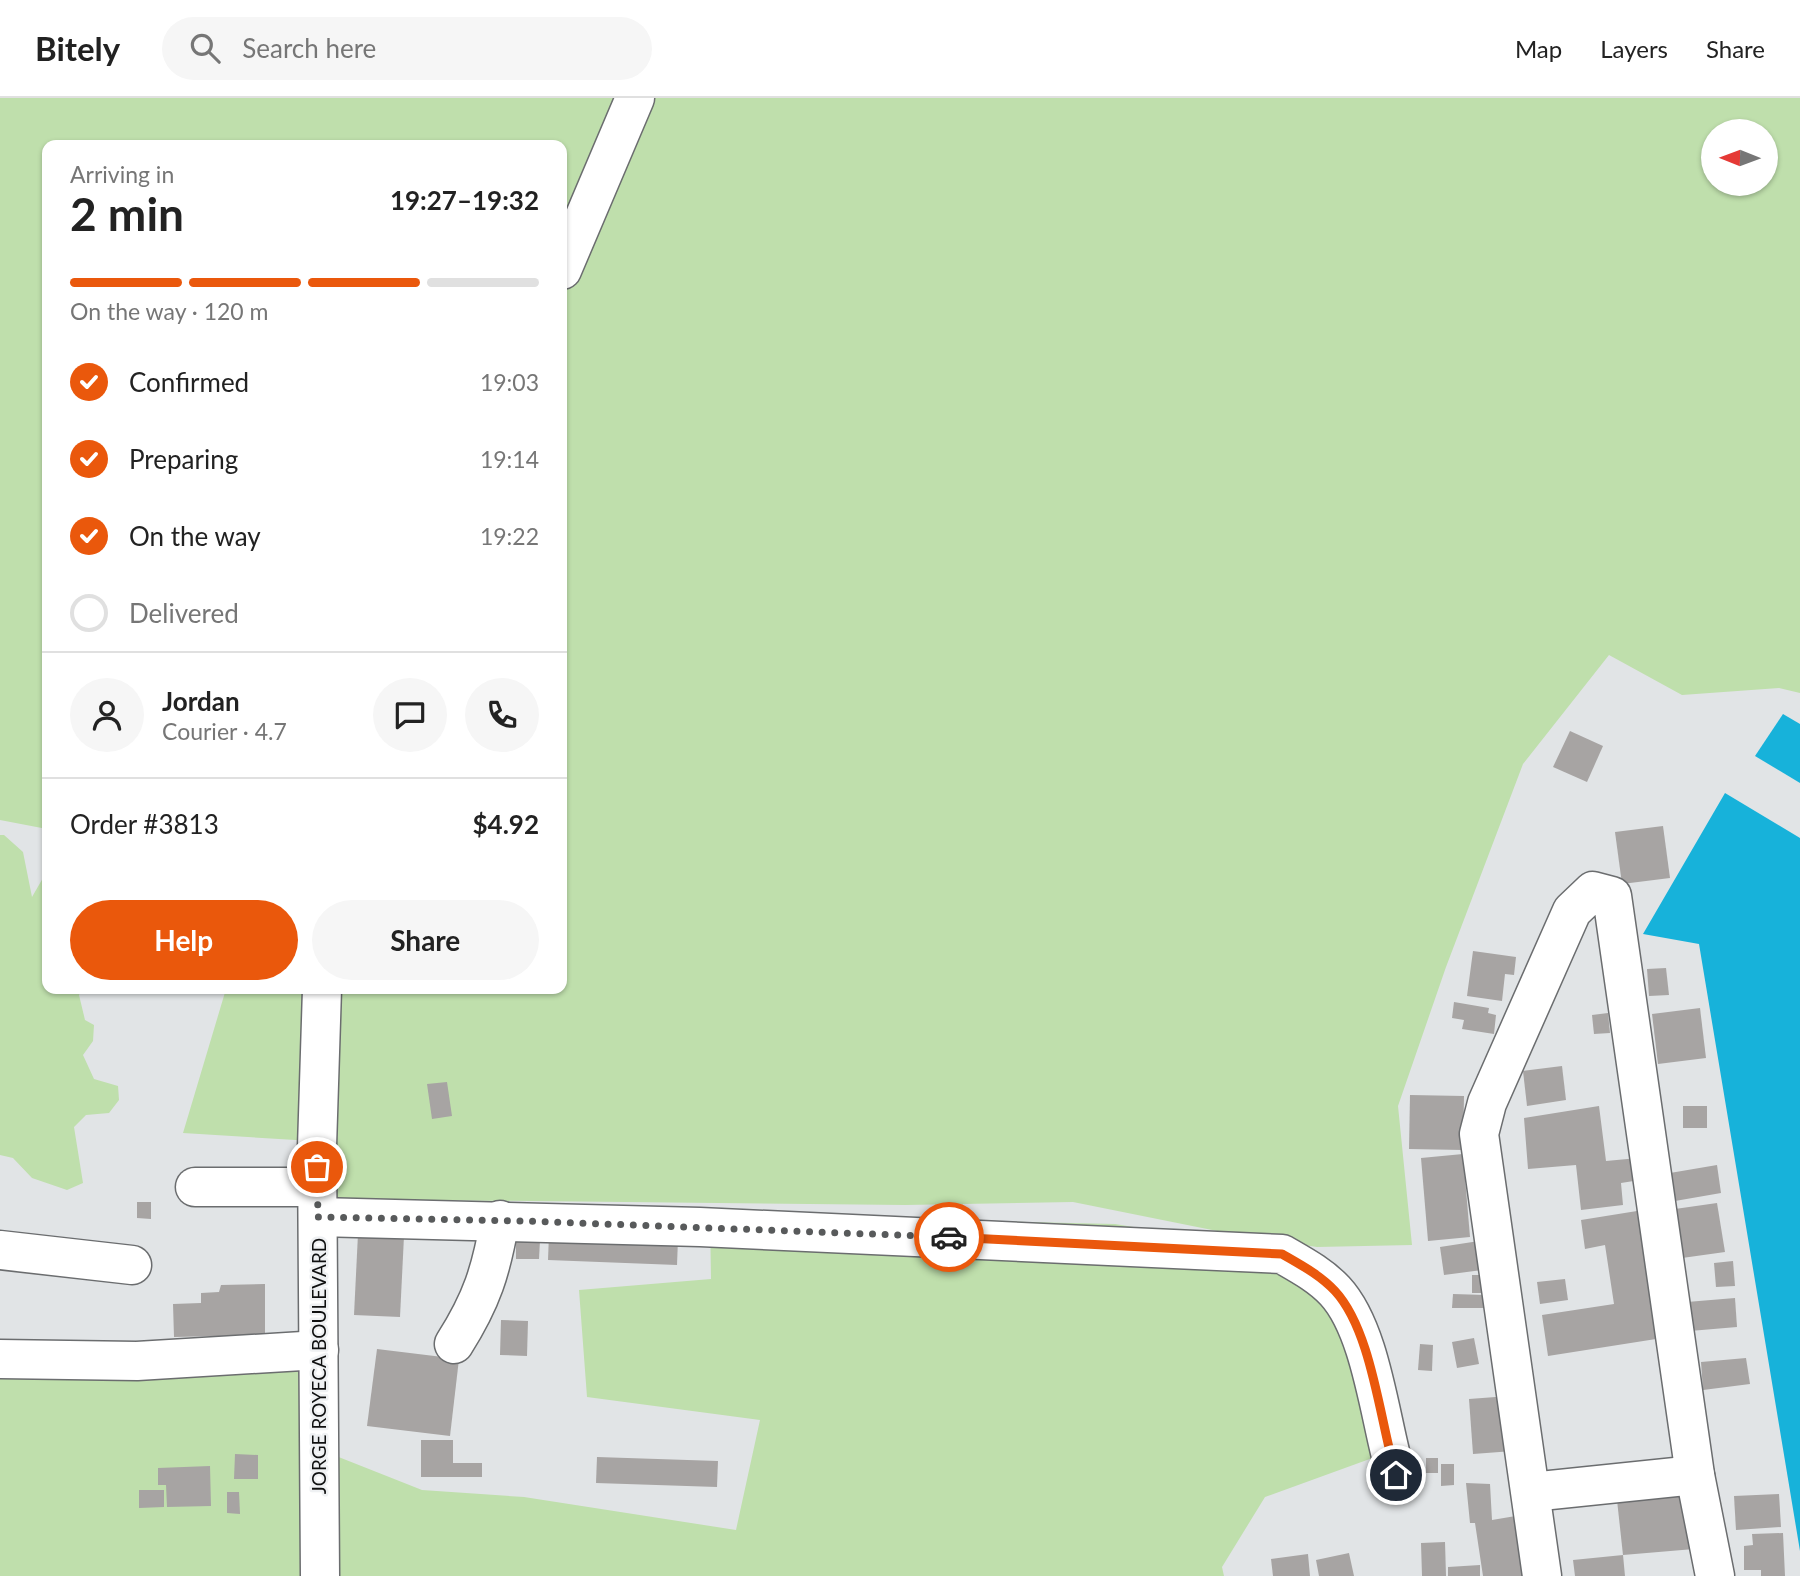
<!DOCTYPE html>
<meta charset="utf-8">
<style>
:root{--surface:#fff;--page:#f6f6f6;--text:#222;--muted:#767676;--line:#e0e0e0;--accent:#ea580c}
body{margin:0;font-family:Lato,sans-serif;background:var(--page);color:var(--text);height:100vh;display:flex;flex-direction:column;font-size:26px;white-space:nowrap}
*{box-sizing:border-box;margin:0}
p{font-size:23px;color:var(--muted)}
.icon{flex:none;width:38px;height:38px;fill:none;stroke:currentColor;stroke-width:2;stroke-linecap:round;stroke-linejoin:round}
.map{position:relative;flex:1;overflow:hidden}
.drawer{position:absolute;left:42px;top:42px;width:525px;height:854px;display:flex;flex-direction:column;background:var(--surface);border-radius:14px;box-shadow:0 2px 5px #0004}
.drawer>*{flex:none}
.needle{width:46px;rotate:271deg}
.buttons{position:absolute;left:1701px;top:21px;display:grid;gap:14px}
.buttons a{display:grid;place-items:center;width:77px;height:77px;border-radius:50%;background:var(--surface);box-shadow:0 2px 5px #0004;font-size:35px}
.pin{position:absolute;display:grid;place-items:center;width:60px;height:60px;color:#fff;margin:-30px;border:4px solid #fff;border-radius:50%;box-shadow:0 2px 7px #0007}
.courier{position:absolute;display:grid;place-items:center;width:70px;height:70px;margin:-35px;border:5px solid #ea580c;border-radius:50%;background:#fff;color:#222;box-shadow:0 2px 9px #0007}
.headline em{font-style:normal;font-weight:700}
.headline div{display:flex;flex-direction:column-reverse}
.headline{display:flex;align-items:center;justify-content:space-between;height:119px;padding:0 28px}
h1{font-size:46px;font-weight:700;line-height:52px}
.bar{display:grid;grid-template-columns:repeat(4,1fr);gap:10px 7px;align-content:center;height:84px;padding:0 28px}
.bar i{height:9px;border-radius:5px;background:var(--line)}
.bar .current{background:var(--accent)}
.bar p{grid-column:span 4}
.line{display:flex;align-items:center;gap:18px;padding:0 28px;border-top:2px solid var(--line)}
.line div{flex:1}
.round{display:grid;place-items:center;flex:none;width:74px;height:74px;border-radius:37px;background:var(--page)}
ol{padding:0 28px;list-style:none}
li{display:flex;align-items:center;gap:21px;height:77px}
li p{margin-inline-start:auto}
li .icon{padding:7px;border-radius:50%;background:var(--accent);color:#fff;stroke-width:4}
li:last-child{color:var(--muted)}
li i{width:38px;height:38px;border:4px solid var(--line);border-radius:50%}
.primary-button{display:flex;gap:14px;margin-top:auto;padding:14px 28px}
.primary-button a{flex:1;height:80px;border-radius:42px;background:var(--accent);color:#fff;font-size:28px;font-weight:700;line-height:80px;text-align:center}
.primary-button a+a{background:var(--page);color:var(--text)}
header{display:flex;align-items:center;gap:42px;box-sizing:border-box;height:98px;padding:0 35px;background:var(--surface);border-bottom:2px solid var(--line)}
header strong{font-size:33px}
nav{display:flex;gap:38px;margin-inline-start:auto;font-size:24px}
.search{width:490px;height:63px;background:var(--page);display:flex;align-items:center;gap:18px;box-sizing:border-box;padding:0 24px;border-radius:38px;color:var(--muted);font-size:26px}
.map>svg:first-child{display:block}
.green{fill:#bfdfac;fill-rule:evenodd}
.water{fill:#17b2da}
.building{fill:#a7a4a3}
.lines{fill:none;stroke-linecap:round;stroke-linejoin:round}
.minor-casing{stroke:#6b6d6f;stroke-width:41}
.minor{stroke:#fff;stroke-width:38}
.done{stroke:#585a5b;stroke-width:7;stroke-dasharray:0 12.6}
.route{stroke:#ea580c;stroke-width:9}
.labels{text-anchor:middle;stroke-width:5;stroke-linejoin:round;paint-order:stroke}
.street-label{font-size:19px;fill:#0f1010;stroke:#eff1f3}
</style>
<header>
<strong>Bitely</strong>
<div class="search"><svg class="icon" aria-label="search" viewBox="0 0 24 24"><circle cx="10" cy="10" r="6"/><path d="M15 15l6 6"/></svg>Search here</div>
<nav><a>Map</a><a>Layers</a><a>Share</a></nav>
</header>
<div class="map">
<svg width="1800" height="1478" viewBox="0 0 1800 1478">
<rect width="100%" height="100%" fill="#e1e4e6"/>
<g class="green">
<path d="M0,0H1800V595L1779,590L1682,597L1609,557L1523,666L1446,869L1398,1008L1412,1147L1317,1149L1237,1137L1073,1104L905,1107L328,1101L329,1044L183,1035L226,891H562V47H47V731L0,722ZM1713,33H1766V86H1713Z"/>
<polygon points="0,737 4,737 23,754 32,799 47,773 47,891 82,891 79,897 85,922 94,927 93,943 83,957 94,981 118,988 119,1002 109,1015 86,1017 74,1029 83,1085 67,1092 32,1080 13,1060 0,1057"/>
<polygon points="710,1117 1115,1126 1317,1159 1400,1350 1265,1399 1222,1469 1224,1478 329,1478 331,1356 422,1392 524,1399 736,1432 760,1322 587,1299 579,1192 711,1181"/>
<polygon points="333,1242 321,1478 0,1478 0,1250"/>
</g>
<g class="water">
<polygon points="1783,616 1800,626 1800,685 1755,658"/>
<polygon points="1725,695 1800,740 1800,1453 1699,846 1643,836"/>
</g>
<g class="building">
<polygon points="1570,633 1603,648 1587,684 1553,669"/>
<polygon points="1663,728 1670,780 1622,786 1615,734"/>
<polygon points="1473,853 1516,859 1514,877 1505,876 1502,903 1467,898"/>
<polygon points="1666,870 1669,897 1649,898 1647,871"/>
<polygon points="1454,904 1489,910 1488,915 1496,917 1494,936 1462,931 1464,922 1452,920"/>
<polygon points="1700,910 1706,960 1658,966 1652,916"/>
<polygon points="1608,915 1610,935 1594,936 1592,917"/>
<polygon points="1562,968 1566,1002 1527,1008 1523,973"/>
<polygon points="447,984 452,1018 432,1021 427,986"/>
<polygon points="1410,997 1464,998 1463,1052 1409,1051"/>
<polygon points="1599,1008 1606,1063 1638,1060 1640,1082 1621,1085 1623,1107 1581,1112 1576,1067 1528,1071 1524,1020"/>
<rect x="1683" y="1008" width="24" height="22"/>
<polygon points="1463,1056 1470,1139 1428,1143 1421,1060"/>
<polygon points="1717,1067 1721,1095 1675,1103 1670,1075"/>
<polygon points="137,1104 151,1104 151,1121 137,1120"/>
<polygon points="1717,1105 1725,1154 1682,1160 1675,1111"/>
<polygon points="1637,1113 1656,1241 1548,1258 1542,1217 1614,1206 1605,1147 1585,1151 1581,1122"/>
<polygon points="358,1136 404,1138 400,1219 354,1217"/>
<polygon points="549,1136 678,1141 677,1167 548,1162"/>
<polygon points="516,1142 540,1142 539,1161 516,1161"/>
<polygon points="1479,1143 1482,1172 1444,1177 1440,1149"/>
<polygon points="1733,1163 1735,1188 1716,1189 1714,1165"/>
<rect x="1472" y="1177" width="10" height="18"/>
<polygon points="1565,1181 1568,1202 1540,1206 1537,1184"/>
<polygon points="265,1186 265,1237 174,1239 173,1206 201,1205 201,1195 219,1194 221,1187"/>
<polygon points="1453,1196 1485,1197 1484,1210 1452,1210"/>
<polygon points="1735,1200 1737,1229 1690,1233 1687,1204"/>
<polygon points="501,1222 528,1223 527,1258 500,1257"/>
<polygon points="1474,1240 1479,1266 1457,1270 1452,1244"/>
<polygon points="1420,1246 1433,1247 1432,1273 1418,1272"/>
<polygon points="377,1251 459,1261 450,1338 367,1328"/>
<polygon points="1746,1260 1750,1286 1703,1292 1701,1264"/>
<polygon points="1509,1298 1513,1353 1473,1356 1469,1301"/>
<polygon points="421,1342 453,1342 453,1365 482,1365 482,1379 421,1379"/>
<polygon points="235,1356 258,1357 258,1381 234,1381"/>
<polygon points="597,1359 718,1363 717,1389 596,1385"/>
<rect x="1426" y="1360" width="12" height="15"/>
<polygon points="1441,1366 1454,1366 1454,1387 1441,1388"/>
<polygon points="210,1368 211,1408 167,1409 166,1387 158,1387 158,1370"/>
<polygon points="1466,1385 1490,1386 1492,1422 1527,1416 1536,1478 1483,1478 1475,1425 1470,1425"/>
<polygon points="139,1392 164,1392 164,1409 139,1410"/>
<polygon points="227,1394 239,1394 240,1416 227,1415"/>
<polygon points="1689,1395 1694,1451 1623,1457 1617,1402"/>
<polygon points="1779,1396 1781,1429 1736,1432 1734,1398"/>
<polygon points="1783,1435 1785,1478 1761,1478 1761,1472 1744,1472 1744,1448 1753,1447 1752,1436"/>
<polygon points="1445,1444 1446,1478 1422,1478 1421,1445"/>
<polygon points="1349,1455 1354,1478 1319,1478 1316,1462"/>
<polygon points="1308,1456 1310,1478 1273,1478 1271,1461"/>
<polygon points="1623,1457 1625,1478 1575,1478 1573,1462"/>
<polygon points="1480,1467 1480,1478 1448,1478 1448,1469"/>
</g>
<g class="lines">
<defs>
<g id="minor">
<polyline points="562,172 635,0"/>
<polyline points="195,1089 317,1089"/>
<path d="M318,1119L700,1129L1282,1156C1301,1167 1320,1177 1335,1193C1372,1233 1380,1324 1396,1377"/>
<polyline points="0,1152 132,1167"/>
<path d="M454,1246C482,1202 491,1173 500,1122"/>
<polyline points="0,1261 137,1263 319,1252"/>
<polyline points="1531,1394 1695,1377"/>
<polyline points="320,1478 317,1049 322,891"/>
<polyline points="1542,1478 1479,1036 1487,1005 1572,813 1593,793 1612,798 1695,1377 1715,1478"/>
</g>
</defs>
<use href="#minor" class="minor-casing"/>
<use href="#minor" class="minor"/>
</g>
<g class="lines">
<polyline class="done" points="317,1069 318,1119 525,1123 949,1139"/>
<path class="route" d="M949,1139L1282,1156C1301,1167 1320,1177 1335,1193C1372,1233 1380,1324 1396,1377"/>
</g>
<g class="labels">
<g class="street-label">
<text transform="translate(319 1268) rotate(-90)" y="7">JORGE ROYECA BOULEVARD</text>
</g>
</g>
</svg>
<div class="buttons">
<a><svg class="needle" viewBox="-14 -14 28 28"><path d="M0-13l5 13h-10z" fill="#e53935"/><path d="M0 13l5-13h-10z" fill="#767676"/></svg></a>
</div>
<div class="pin" style="left:317px;top:1069px;background:#ea580c"><svg class="icon" aria-label="bag" viewBox="0 0 24 24"><path d="M5 8h14l-1 12H6zM9 8a3 3 0 0 1 6 0"/></svg></div>
<div class="pin" style="left:1396px;top:1377px;background:#1f2937"><svg class="icon" aria-label="home" viewBox="0 0 24 24"><path d="M3 11l9-7 9 7M6 9v11h12V9"/></svg></div>
<div class="courier" style="left:949px;top:1139px"><svg class="icon" aria-label="car" viewBox="0 0 24 24"><path d="M5 17H2v-5l4-1 3-4h7l3 4 3 1v5h-3M9 17h6M6 11h13"/><circle cx="7" cy="17" r="2"/><circle cx="17" cy="17" r="2"/></svg></div>
<section class="drawer">
<div class="headline"><div><h1>2 min</h1><p>Arriving in</p></div><em>19:27–19:32</em></div>
<div class="bar"><i class="current"></i><i class="current"></i><i class="current"></i><i></i><p>On the way · 120 m</p></div>
<ol>
<li><svg class="icon" aria-label="check" viewBox="0 0 24 24"><path d="M5 12l5 5 9-10"/></svg>Confirmed<p>19:03</p></li>
<li><svg class="icon" aria-label="check" viewBox="0 0 24 24"><path d="M5 12l5 5 9-10"/></svg>Preparing<p>19:14</p></li>
<li><svg class="icon" aria-label="check" viewBox="0 0 24 24"><path d="M5 12l5 5 9-10"/></svg>On the way<p>19:22</p></li>
<li><i></i>Delivered</li>
</ol>
<div class="line" style="height:126px"><a class="round"><svg class="icon" aria-label="person" viewBox="0 0 24 24"><circle cx="12" cy="8" r="4"/><path d="M4 21q1-7 8-7t8 7"/></svg></a><div><b>Jordan</b><p>Courier · 4.7</p></div><a class="round"><svg class="icon" aria-label="chat" viewBox="0 0 24 24"><path d="M4 5h16v11H9l-5 4z"/></svg></a><a class="round"><svg class="icon" aria-label="phone" viewBox="0 0 24 24"><path d="M5 4h4l2 5-3 2q2 4 5 5l2-3 5 2v4C11 20 4 13 5 4z"/></svg></a></div>
<div class="line" style="height:91px"><div>Order #3813</div><b>$4.92</b></div>
<div class="primary-button"><a>Help</a><a>Share</a></div>
</section>
</div>
